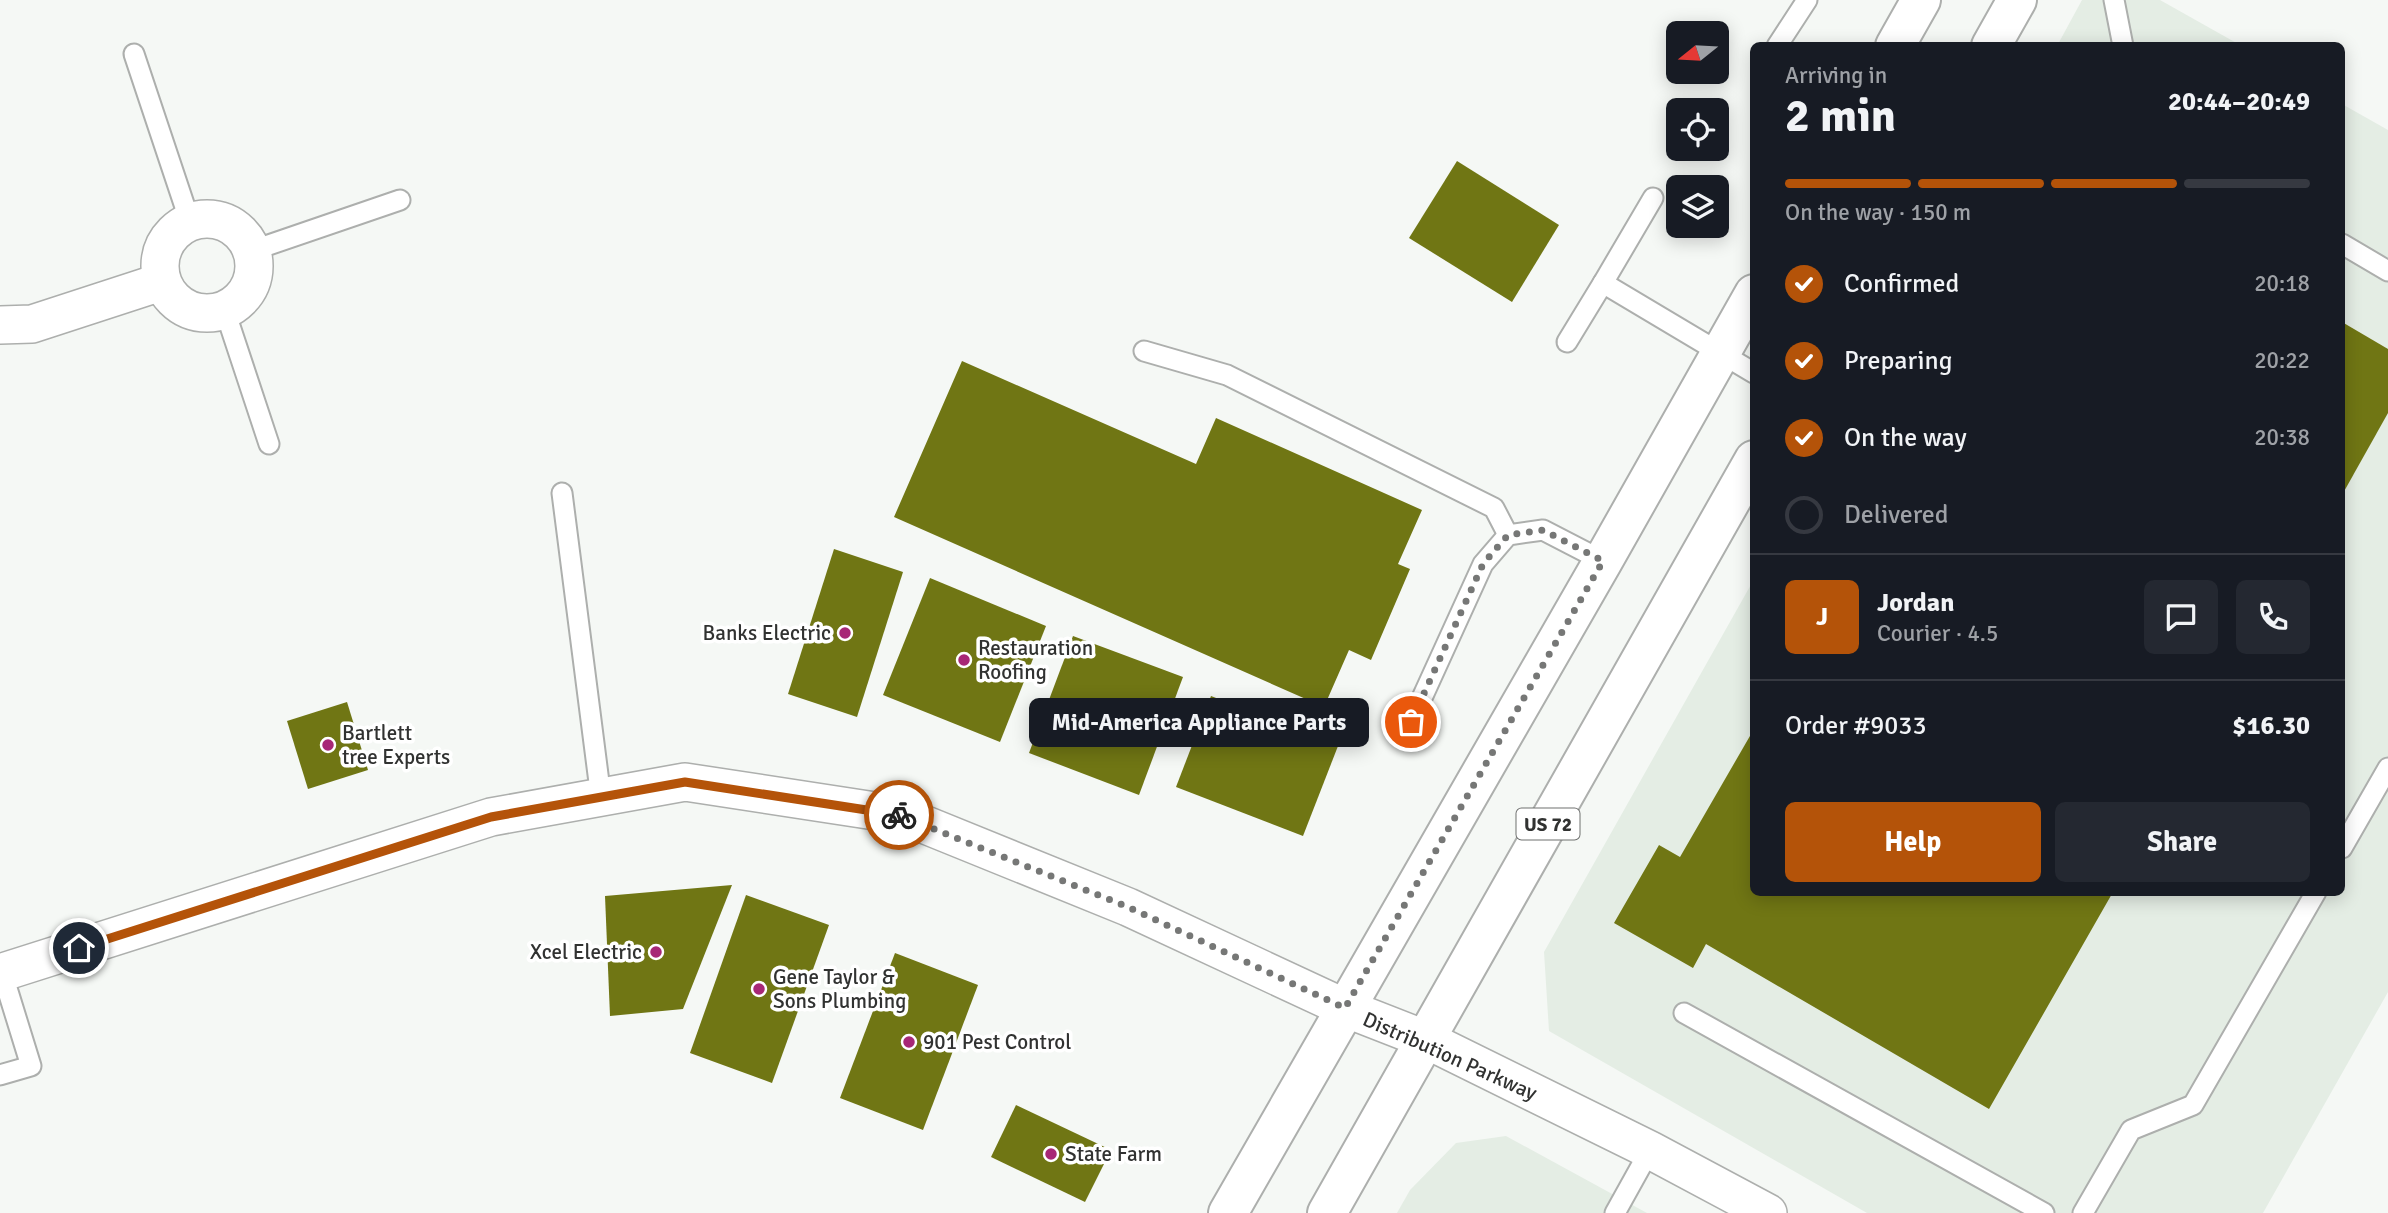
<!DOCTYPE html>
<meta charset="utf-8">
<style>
:root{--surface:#171b24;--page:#242831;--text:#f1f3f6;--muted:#9ea1a6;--line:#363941;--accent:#b45309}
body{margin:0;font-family:Signika,sans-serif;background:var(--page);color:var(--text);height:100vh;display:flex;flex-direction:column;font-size:26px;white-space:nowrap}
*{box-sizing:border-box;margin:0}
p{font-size:23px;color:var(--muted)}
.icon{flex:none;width:38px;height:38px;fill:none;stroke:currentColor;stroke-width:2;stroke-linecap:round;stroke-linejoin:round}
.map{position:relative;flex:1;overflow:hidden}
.side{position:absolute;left:1750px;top:42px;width:595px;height:854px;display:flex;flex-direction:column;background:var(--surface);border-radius:10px;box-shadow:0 4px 18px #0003}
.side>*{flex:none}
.needle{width:46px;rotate:252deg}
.fabs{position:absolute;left:1666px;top:21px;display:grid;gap:14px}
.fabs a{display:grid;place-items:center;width:63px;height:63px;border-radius:10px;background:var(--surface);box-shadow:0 4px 18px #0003;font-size:35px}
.pin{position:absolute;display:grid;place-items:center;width:60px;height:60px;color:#fff;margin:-30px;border:4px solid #fff;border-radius:50%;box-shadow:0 2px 7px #0007}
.courier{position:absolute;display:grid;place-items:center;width:70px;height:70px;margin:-35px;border:5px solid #b45309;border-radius:50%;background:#fff;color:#222;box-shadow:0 2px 9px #0007}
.bubble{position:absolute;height:49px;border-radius:10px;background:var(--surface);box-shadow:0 4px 18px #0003;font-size:23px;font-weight:700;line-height:49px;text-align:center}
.overview em{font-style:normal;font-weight:700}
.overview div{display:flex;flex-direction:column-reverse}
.overview{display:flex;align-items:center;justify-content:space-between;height:119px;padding:0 35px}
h1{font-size:46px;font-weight:700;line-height:52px}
.bar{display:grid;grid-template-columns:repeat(4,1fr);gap:10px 7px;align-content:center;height:84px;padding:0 35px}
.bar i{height:9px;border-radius:5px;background:var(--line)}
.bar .current{background:var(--accent)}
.bar p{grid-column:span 4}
.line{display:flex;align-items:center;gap:18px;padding:0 35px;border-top:2px solid var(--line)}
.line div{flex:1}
.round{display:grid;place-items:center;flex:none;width:74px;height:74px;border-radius:10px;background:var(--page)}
ol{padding:0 35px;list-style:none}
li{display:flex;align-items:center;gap:21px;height:77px}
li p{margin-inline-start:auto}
li .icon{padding:7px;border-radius:50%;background:var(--accent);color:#fff;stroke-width:4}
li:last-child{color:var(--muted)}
li i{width:38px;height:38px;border:4px solid var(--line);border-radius:50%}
.primary-button{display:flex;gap:14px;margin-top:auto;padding:14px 35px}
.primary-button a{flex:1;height:80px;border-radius:10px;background:var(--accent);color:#fff;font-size:28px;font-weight:700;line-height:80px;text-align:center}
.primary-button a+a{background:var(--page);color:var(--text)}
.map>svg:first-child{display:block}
.built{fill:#e4ede4}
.building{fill:#707614}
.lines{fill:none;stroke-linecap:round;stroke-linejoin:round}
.lane-casing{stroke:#adafad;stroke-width:23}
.street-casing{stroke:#adafad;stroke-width:40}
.primary-casing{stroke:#adafad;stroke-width:42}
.lane{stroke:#fff;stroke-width:19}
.street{stroke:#fff;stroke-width:37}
.primary{stroke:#fff;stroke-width:38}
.done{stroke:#767776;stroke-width:7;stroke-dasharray:0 12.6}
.route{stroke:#b45309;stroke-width:9}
.poi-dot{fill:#a72776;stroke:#fff;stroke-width:2.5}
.labels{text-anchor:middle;stroke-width:7;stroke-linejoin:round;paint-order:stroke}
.shield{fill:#fff;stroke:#6f706f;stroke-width:2}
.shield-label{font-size:19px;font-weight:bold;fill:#313231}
.poi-label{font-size:21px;fill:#313231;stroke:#fff;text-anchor:start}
.street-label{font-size:21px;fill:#313231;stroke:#fff}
</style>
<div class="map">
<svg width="2388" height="1213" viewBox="0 0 2388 1213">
<rect width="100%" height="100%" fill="#f5f8f5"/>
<g class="built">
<polygon points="2082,0 2160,0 2240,45 2057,46"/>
<polygon points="2342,104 2388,130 2388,992 2263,1213 1867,1213 1549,1031 1544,952 1753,581 1754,892 2342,892"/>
<polygon points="1506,1136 1647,1213 1397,1213 1410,1190 1456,1143"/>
</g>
<g class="building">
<polygon points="1457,161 1559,225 1512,302 1409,238"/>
<polygon points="2342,322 2388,349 2388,413 2342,495"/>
<polygon points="962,361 1196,464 1216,418 1422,510 1398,564 1410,569 1371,660 1349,650 1324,707 894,517"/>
<polygon points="834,549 903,572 857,717 788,694"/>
<polygon points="930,578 1046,626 1000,742 883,695"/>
<polygon points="1073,636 1183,677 1139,795 1029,753"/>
<polygon points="1211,696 1338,746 1303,836 1176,787"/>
<polygon points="347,702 368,770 308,789 287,721"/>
<polygon points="1754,729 1754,892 2113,892 1989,1109 1706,944 1693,968 1614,923 1659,845 1680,857"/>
<polygon points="732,885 683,1009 610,1016 605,896"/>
<polygon points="746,895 829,925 772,1083 690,1053"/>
<polygon points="895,953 978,985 923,1130 840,1098"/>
<polygon points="1016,1105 1111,1150 1085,1202 991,1157"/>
</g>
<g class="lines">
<defs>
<g id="lane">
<polyline points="2114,0 2123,46"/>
<polyline points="1777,46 1807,0"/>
<polyline points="134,54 190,222"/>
<polyline points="1653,198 1603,283 1754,373"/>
<polyline points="2342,244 2388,271"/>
<polyline points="251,251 400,200"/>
<polyline points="225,311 269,444"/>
<polyline points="1567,342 1603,283"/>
<polyline points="1144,351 1227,375 1494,508 1508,535"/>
<polyline points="562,493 601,798"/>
<polyline points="1411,722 1483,564 1508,535 1543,530 1603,561"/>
<polyline points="2342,848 2388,768"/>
<polyline points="1684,1013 2044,1213"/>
<polyline points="0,1075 31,1066 2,972"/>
<polyline points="1615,1213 1650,1150"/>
<polyline points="2083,1213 2131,1130 2193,1105 2316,892"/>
</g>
<g id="street">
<circle cx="207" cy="266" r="47"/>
<polyline points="0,325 32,324 161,282"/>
<polyline points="0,973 491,817 685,782 901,815 1128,907 1345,1008 1427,1040 1650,1150 1768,1213"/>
</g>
<g id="primary">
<polyline points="1895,46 1921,0"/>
<polyline points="1991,46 2017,0"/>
<polyline points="1228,1213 1603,561 1754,294"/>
<polyline points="1327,1213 1754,460"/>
</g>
</defs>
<use href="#lane" class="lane-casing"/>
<use href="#street" class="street-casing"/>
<use href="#primary" class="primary-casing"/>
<use href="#lane" class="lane"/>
<use href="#street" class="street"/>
<use href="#primary" class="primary"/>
</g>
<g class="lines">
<polyline class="done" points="899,815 1128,907 1345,1008 1603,561 1543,530 1508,535 1483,564 1411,722"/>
<polyline class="route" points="79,948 491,817 685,782 899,815"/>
</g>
<g class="poi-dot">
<circle cx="845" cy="633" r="7"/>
<circle cx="964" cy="660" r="7"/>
<circle cx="328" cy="745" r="7"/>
<circle cx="656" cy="952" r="7"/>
<circle cx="759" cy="989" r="7"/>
<circle cx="909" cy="1042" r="7"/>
<circle cx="1051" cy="1154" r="7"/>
</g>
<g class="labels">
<rect class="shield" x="1516.5" y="808.5" width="63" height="31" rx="5"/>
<g class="shield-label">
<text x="1548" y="831">US 72</text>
</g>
<g class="poi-label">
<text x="831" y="640" text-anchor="end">Banks Electric</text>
<text x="978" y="655">Restauration<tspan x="978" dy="24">Roofing</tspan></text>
<text x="342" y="740">Bartlett<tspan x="342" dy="24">tree Experts</tspan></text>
<text x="642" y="959" text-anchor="end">Xcel Electric</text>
<text x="773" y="984">Gene Taylor &amp;<tspan x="773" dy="24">Sons Plumbing</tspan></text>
<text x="923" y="1049">901 Pest Control</text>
<text x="1065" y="1161">State Farm</text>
</g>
<g class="street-label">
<text transform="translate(1450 1056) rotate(24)" y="7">Distribution Parkway</text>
</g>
</g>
</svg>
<div class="fabs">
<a><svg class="needle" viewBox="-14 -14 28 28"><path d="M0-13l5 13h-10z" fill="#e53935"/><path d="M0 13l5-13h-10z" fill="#9ea1a6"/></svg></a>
<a><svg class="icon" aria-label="locate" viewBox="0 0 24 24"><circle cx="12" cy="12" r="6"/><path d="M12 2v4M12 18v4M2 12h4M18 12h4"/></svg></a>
<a><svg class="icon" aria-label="layers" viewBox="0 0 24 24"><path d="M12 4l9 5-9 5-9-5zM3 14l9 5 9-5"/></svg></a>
</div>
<div class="pin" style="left:1411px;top:722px;background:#ea580c"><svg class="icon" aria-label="bag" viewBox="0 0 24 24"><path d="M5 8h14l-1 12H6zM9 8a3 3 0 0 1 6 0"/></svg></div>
<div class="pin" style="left:79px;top:948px;background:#1f2937"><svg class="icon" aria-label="home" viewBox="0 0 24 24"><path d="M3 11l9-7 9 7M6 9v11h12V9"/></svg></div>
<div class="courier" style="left:899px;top:815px"><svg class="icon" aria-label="bike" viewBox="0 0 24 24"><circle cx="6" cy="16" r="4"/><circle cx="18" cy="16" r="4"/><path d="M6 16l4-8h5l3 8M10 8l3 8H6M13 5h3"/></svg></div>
<div class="bubble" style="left:1029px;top:698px;width:340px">Mid-America Appliance Parts</div>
<section class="side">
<div class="overview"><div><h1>2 min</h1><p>Arriving in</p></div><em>20:44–20:49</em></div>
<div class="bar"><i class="current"></i><i class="current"></i><i class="current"></i><i></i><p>On the way · 150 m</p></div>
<ol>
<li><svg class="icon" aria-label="check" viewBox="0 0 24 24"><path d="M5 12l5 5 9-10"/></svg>Confirmed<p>20:18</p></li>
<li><svg class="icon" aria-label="check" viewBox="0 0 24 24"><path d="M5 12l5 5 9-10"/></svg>Preparing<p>20:22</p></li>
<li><svg class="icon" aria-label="check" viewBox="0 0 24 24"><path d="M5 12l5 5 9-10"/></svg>On the way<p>20:38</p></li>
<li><i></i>Delivered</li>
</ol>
<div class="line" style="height:126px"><b class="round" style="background:var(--accent);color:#fff">J</b><div><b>Jordan</b><p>Courier · 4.5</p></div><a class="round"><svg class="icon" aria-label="chat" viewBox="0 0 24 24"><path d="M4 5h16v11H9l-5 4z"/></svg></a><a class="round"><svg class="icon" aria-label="phone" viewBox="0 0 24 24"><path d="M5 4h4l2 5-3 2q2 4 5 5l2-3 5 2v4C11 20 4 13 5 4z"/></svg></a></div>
<div class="line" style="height:91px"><div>Order #9033</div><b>$16.30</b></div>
<div class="primary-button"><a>Help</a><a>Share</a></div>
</section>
</div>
